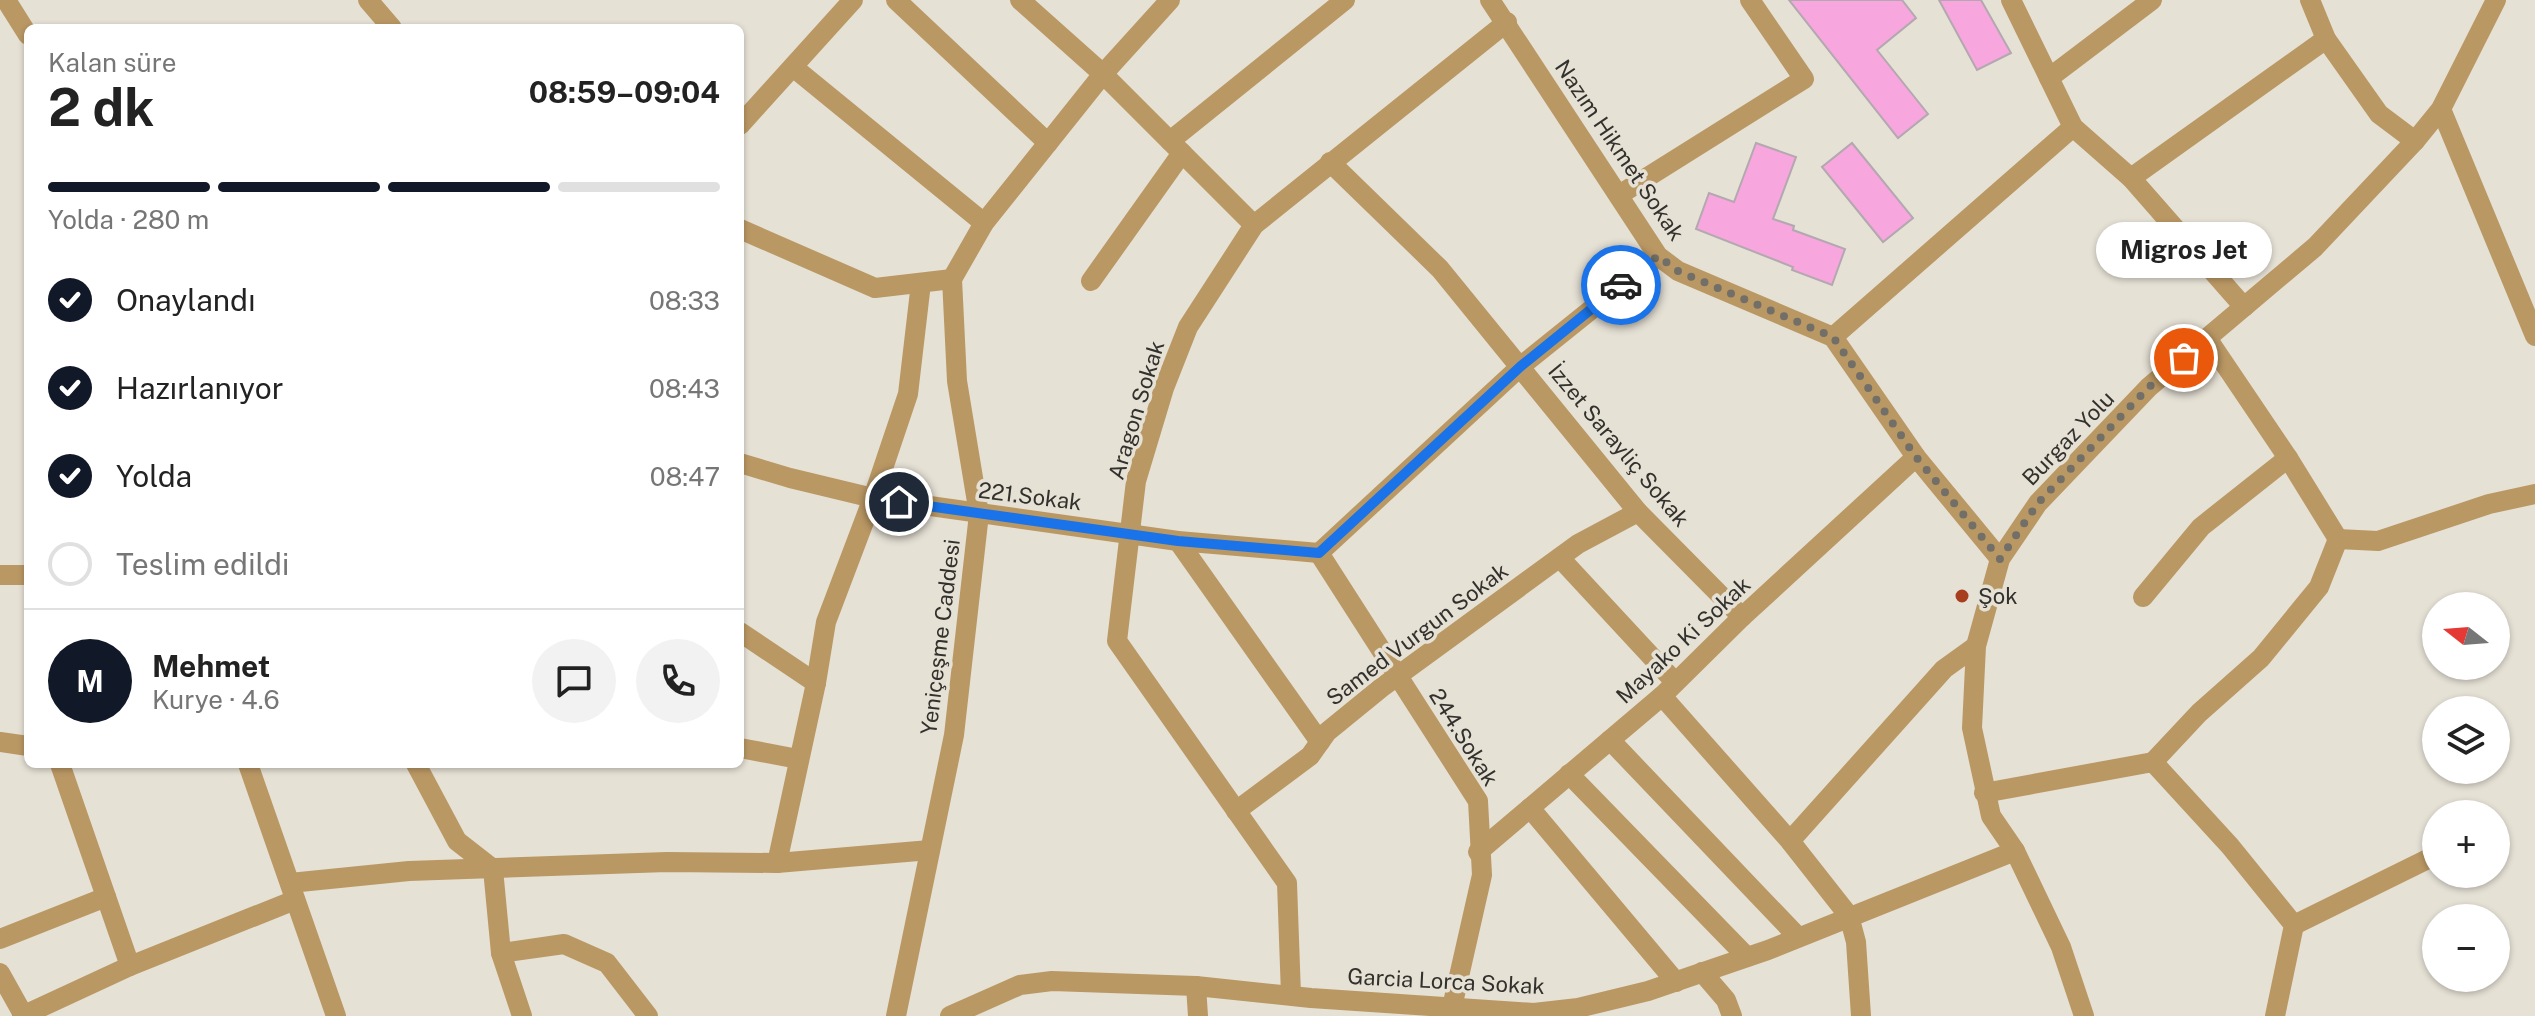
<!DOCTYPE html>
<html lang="tr">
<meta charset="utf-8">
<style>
:root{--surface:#fff;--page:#f2f2f2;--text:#222;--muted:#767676;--line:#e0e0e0;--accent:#111827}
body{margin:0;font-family:"Public Sans",sans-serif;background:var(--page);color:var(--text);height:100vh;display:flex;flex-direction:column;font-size:30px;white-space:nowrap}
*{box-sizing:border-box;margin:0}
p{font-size:26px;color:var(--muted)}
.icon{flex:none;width:44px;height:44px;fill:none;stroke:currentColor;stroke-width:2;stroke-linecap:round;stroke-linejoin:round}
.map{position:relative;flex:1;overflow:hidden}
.sheet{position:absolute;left:24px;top:24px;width:720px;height:744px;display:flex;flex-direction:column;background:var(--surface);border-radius:12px;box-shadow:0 2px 6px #0004}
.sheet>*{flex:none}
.needle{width:52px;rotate:287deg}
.controls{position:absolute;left:2422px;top:592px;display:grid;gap:16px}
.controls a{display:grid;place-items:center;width:88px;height:88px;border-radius:50%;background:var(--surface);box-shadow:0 2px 6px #0004;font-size:40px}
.pin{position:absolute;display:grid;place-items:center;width:68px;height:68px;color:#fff;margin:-34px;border:4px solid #fff;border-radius:50%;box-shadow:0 2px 8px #0007}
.courier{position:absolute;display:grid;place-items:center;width:80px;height:80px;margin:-40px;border:6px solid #1a73e8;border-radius:50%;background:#fff;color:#222;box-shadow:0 2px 10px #0007}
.bubble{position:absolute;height:56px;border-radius:28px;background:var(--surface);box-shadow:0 2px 6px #0004;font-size:26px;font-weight:700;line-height:56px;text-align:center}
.headline em{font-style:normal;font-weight:700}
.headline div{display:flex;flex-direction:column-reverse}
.headline{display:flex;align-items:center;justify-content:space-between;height:136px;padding:0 24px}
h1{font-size:52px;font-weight:700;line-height:60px}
.bar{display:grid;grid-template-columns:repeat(4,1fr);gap:12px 8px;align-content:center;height:96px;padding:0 24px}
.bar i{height:10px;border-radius:6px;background:var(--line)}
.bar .selected{background:var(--accent)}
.bar p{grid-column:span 4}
.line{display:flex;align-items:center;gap:20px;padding:0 24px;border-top:2px solid var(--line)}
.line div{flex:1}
.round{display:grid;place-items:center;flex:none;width:84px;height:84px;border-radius:42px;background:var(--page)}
ol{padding:0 24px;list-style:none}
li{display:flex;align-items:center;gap:24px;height:88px}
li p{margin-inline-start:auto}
li .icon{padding:8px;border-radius:50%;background:var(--accent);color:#fff;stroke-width:4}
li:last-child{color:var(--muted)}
li i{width:44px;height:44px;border:4px solid var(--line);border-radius:50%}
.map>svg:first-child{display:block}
.building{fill:#f7a6de;stroke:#b3a8af;stroke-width:2}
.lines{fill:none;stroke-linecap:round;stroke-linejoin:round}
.minor{stroke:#ba9864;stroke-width:20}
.done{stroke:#726f68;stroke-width:8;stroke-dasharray:0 14.4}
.route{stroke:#1a73e8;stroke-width:10}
.poi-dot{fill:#a73f1f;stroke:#e6e1d5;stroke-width:3}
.labels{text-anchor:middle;stroke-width:7;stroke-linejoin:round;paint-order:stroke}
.street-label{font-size:22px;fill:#33312d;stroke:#e6e1d5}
.poi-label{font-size:22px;fill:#33312d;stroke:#e6e1d5;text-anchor:start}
</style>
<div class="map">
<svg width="2535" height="1016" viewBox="0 0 2535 1016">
<rect width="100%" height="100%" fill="#e6e1d5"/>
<g class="building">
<polygon points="1789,0 1902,0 1916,18 1877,50 1928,114 1898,138"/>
<polygon points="1939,0 1981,0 2011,53 1977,70"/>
<polygon points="1756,143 1796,157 1773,219 1794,226 1793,230 1845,249 1832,285 1792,270 1793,267 1696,229 1709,193 1734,202"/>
<polygon points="1852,143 1913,218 1883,242 1822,167"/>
</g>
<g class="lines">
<g class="minor">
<polyline points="6,0 28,35"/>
<polyline points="368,0 392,28"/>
<polyline points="896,0 1048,143"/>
<polyline points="1020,0 1103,74 1254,225"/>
<polyline points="1490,0 1658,256 1678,271 1833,337 1916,457 2000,559"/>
<polyline points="2011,0 2073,127 2131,178 2244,307"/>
<polyline points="2310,0 2326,39 2379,114 2415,141"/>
<polyline points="793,67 984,223"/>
<polyline points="2049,78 2152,0"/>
<polyline points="2441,109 2535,336"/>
<polyline points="740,125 853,0"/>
<polyline points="1170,141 1345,0"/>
<polyline points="1330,162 1440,269 1638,512 1742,617"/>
<polyline points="2131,178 2326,39"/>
<polyline points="1619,195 1804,79 1750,0"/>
<polyline points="740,229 875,288 952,279"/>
<polyline points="1091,281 1182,153"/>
<polyline points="1833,337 2073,127"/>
<polyline points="2207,338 2288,458 2338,539"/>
<polyline points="740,463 790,478 873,498 1178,541 1319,553"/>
<polyline points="2338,539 2378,541 2489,504 2535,494"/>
<polyline points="1178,541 1320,742"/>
<polyline points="1319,553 1478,801 1482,875 1450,1016"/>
<polyline points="1319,553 1521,366 1658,256"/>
<polyline points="1560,558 1675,682"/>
<polyline points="0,575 28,575"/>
<polyline points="2143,597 2201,527 2288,458"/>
<polyline points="740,632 816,683"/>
<polyline points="1662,696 1790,841 1849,916 1856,942 1861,1016"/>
<polyline points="1610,740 1798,937"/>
<polyline points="0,742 28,746"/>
<polyline points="740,748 798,759"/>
<polyline points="2153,762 2199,713 2261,658 2319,587 2338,539"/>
<polyline points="60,764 130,966"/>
<polyline points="248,764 336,1016"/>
<polyline points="416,764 457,841 493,869 501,953 522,1016"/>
<polyline points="1569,774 1747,957"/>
<polyline points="1984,793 2153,762 2230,846 2294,925 2275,1016"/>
<polyline points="1530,808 1676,982"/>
<polyline points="1236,811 1310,756 1327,732 1381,688 1578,544 1638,512"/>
<polyline points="1790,841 1944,669 1976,646"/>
<polyline points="1478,852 1662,696 1742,617 1916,457"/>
<polyline points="777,863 816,683 826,622 873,498 908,394 921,283"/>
<polyline points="290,883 409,871 667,862 777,863 930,850"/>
<polyline points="2294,925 2436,855"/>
<polyline points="0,939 106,897"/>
<polyline points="501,953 564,944 607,963 648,1016"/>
<polyline points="1702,972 1726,1000 1732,1016"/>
<polyline points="0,973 24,1016"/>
<polyline points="1196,986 1198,1016"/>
<polyline points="1291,995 1287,883 1117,641 1136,481 1164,388 1188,327 1254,225 1507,22"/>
<polyline points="22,1016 130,966 295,900"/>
<polyline points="896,1016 954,735 979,514 957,381 952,279 984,223 1103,74 1170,0"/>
<polyline points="950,1016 1020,985 1052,981 1196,986 1311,998 1534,1013 1578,1008 1648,991 1768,950 2015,851"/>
<polyline points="2084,1016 2061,947 2015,851 1991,816 1972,728 1976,646 2000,559 2038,503 2149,387 2315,247 2415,141 2441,109 2496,0"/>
</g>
</g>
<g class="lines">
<polyline class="done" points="1621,285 1658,256 1678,271 1833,337 1916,457 2000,559 2038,503 2149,387 2184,358"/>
<polyline class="route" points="899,502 1178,541 1319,553 1521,366 1621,285"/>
</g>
<circle class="poi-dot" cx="1962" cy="596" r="8"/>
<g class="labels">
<g class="street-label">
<text transform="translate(1620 150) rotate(56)" y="8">Nazım Hikmet Sokak</text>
<text transform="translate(1136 410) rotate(-73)" y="8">Aragon Sokak</text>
<text transform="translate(2068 438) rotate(-46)" y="8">Burgaz Yolu</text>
<text transform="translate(1619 445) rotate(50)" y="8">İzzet Sarayliç Sokak</text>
<text transform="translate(1030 496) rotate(7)" y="8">221.Sokak</text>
<text transform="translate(1417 634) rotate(-37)" y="8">Samed Vurgun Sokak</text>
<text transform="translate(940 637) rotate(-83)" y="8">Yeniçeşme Caddesi</text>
<text transform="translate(1683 640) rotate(-43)" y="8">Mayako Ki Sokak</text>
<text transform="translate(1464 737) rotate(58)" y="8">244.Sokak</text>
<text transform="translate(1446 981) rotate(3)" y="8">Garcia Lorca Sokak</text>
</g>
<g class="poi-label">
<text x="1978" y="604">Şok</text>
</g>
</g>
</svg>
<div class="controls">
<a><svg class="needle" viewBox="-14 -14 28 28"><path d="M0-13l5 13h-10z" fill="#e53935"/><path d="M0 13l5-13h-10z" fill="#767676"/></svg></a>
<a><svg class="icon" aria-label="layers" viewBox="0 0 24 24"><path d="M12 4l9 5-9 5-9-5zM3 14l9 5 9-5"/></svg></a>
<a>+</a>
<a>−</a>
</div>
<div class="pin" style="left:2184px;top:358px;background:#ea580c"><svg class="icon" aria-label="bag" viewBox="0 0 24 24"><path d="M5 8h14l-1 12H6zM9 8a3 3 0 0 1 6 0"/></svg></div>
<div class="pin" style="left:899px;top:502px;background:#1f2937"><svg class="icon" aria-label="home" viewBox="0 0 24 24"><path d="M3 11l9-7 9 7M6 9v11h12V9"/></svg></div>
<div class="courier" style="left:1621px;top:285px"><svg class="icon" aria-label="car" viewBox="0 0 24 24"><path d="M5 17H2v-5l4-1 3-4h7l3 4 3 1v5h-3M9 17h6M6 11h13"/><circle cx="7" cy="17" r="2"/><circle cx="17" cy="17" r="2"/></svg></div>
<div class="bubble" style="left:2096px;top:222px;width:176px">Migros Jet</div>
<section class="sheet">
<div class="headline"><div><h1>2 dk</h1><p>Kalan süre</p></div><em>08:59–09:04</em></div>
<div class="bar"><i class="selected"></i><i class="selected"></i><i class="selected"></i><i></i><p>Yolda · 280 m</p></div>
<ol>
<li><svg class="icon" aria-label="check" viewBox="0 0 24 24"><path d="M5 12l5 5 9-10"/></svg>Onaylandı<p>08:33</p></li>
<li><svg class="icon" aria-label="check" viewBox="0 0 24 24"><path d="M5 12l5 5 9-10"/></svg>Hazırlanıyor<p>08:43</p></li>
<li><svg class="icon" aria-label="check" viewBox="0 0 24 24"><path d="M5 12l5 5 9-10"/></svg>Yolda<p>08:47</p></li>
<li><i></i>Teslim edildi</li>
</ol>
<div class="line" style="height:144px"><b class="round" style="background:var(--accent);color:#fff">M</b><div><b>Mehmet</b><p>Kurye · 4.6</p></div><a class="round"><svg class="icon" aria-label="chat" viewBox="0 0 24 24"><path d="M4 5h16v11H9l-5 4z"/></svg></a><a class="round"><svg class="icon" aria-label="phone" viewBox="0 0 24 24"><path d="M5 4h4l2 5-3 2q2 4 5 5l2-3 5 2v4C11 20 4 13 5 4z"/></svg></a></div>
</section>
</div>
